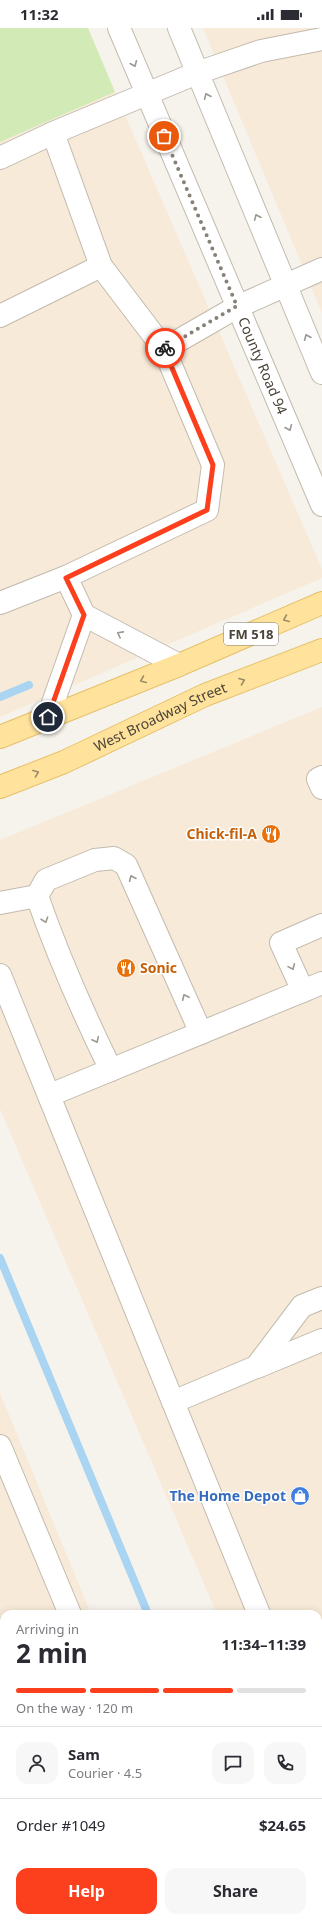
<!DOCTYPE html>
<meta charset="utf-8">
<style>
:root{--surface:#fff;--page:#f7f7f7;--text:#2b2b33;--muted:#7c7c81;--line:#e1e1e2;--accent:#fc3f1d}
body{margin:0;font-family:"Noto Sans",sans-serif;background:var(--page);color:var(--text);height:100vh;display:flex;flex-direction:column;font-size:15px;white-space:nowrap}
*{box-sizing:border-box;margin:0}
p{font-size:13px;color:var(--muted)}
.icon{flex:none;width:22px;height:22px;fill:none;stroke:currentColor;stroke-width:2;stroke-linecap:round;stroke-linejoin:round}
.map{position:relative;flex:1;overflow:hidden}
.side{position:absolute;left:0px;top:1582px;width:322px;height:312px;display:flex;flex-direction:column;background:var(--surface);border-radius:12px 12px 0 0;box-shadow:0 2px 10px #0003}
.side>*{flex:none}
.pin{position:absolute;display:grid;place-items:center;width:34px;height:34px;color:#fff;margin:-17px;border:2px solid #fff;border-radius:50%;box-shadow:0 1px 4px #0007}
.courier{position:absolute;display:grid;place-items:center;width:40px;height:40px;margin:-20px;border:3px solid #fc3f1d;border-radius:50%;background:#fff;color:#222;box-shadow:0 1px 5px #0007}
.summary em{font-style:normal;font-weight:700}
.summary div{display:flex;flex-direction:column-reverse}
.summary{display:flex;align-items:center;justify-content:space-between;height:68px;padding:0 16px}
h1{font-size:26px;font-weight:700;line-height:30px}
.bar{display:grid;grid-template-columns:repeat(4,1fr);gap:6px 4px;align-content:center;height:48px;padding:0 16px}
.bar i{height:5px;border-radius:3px;background:var(--line)}
.bar .selected{background:var(--accent)}
.bar p{grid-column:span 4}
.line{display:flex;align-items:center;gap:10px;padding:0 16px;border-top:1px solid var(--line)}
.line div{flex:1}
.round{display:grid;place-items:center;flex:none;width:42px;height:42px;border-radius:12px;background:var(--page)}
.cta{display:flex;gap:8px;margin-top:auto;padding:8px 16px}
.cta a{flex:1;height:46px;border-radius:12px;background:var(--accent);color:#fff;font-size:16px;font-weight:700;line-height:46px;text-align:center}
.cta a+a{background:var(--page);color:var(--text)}
.status{display:flex;justify-content:space-between;align-items:center;height:28px;padding:0 20px;background:var(--surface);direction:ltr}
.status svg{height:11px;fill:currentColor}
.map>svg:first-child{display:block}
.commercial{fill:#f7ead8}
.green{fill:#d2eab5}
.lines{fill:none;stroke-linecap:round;stroke-linejoin:round}
.stream{stroke:#a9d4f2;stroke-width:8}
.minor-casing{stroke:#c2bbae;stroke-width:24}
.major-casing{stroke:#e6c16a;stroke-width:24}
.minor{stroke:#fff;stroke-width:22}
.major{stroke:#ffe39c;stroke-width:22}
.oneway{stroke:#9c9892}
.oneway2{stroke:#9c8c66}
.done{stroke:#878178;stroke-width:4;stroke-dasharray:0 7.2}
.route{stroke:#fc3f1d;stroke-width:5}
.labels{text-anchor:middle;stroke-width:3;stroke-linejoin:round;paint-order:stroke}
.shield{fill:#fff;stroke:#817c74;stroke-width:1}
.shield-label{font-size:13px;font-weight:bold;fill:#4b4439}
.street-label{font-size:14px;fill:#4b4439;stroke:#fff}
.food-label{font-size:14px;font-weight:bold;fill:#c56008;stroke:#fff;text-anchor:end}
.shop-label{font-size:14px;font-weight:bold;fill:#366cbe;stroke:#fff;text-anchor:end}
</style>
<div class="status"><b>11:32</b><svg viewBox="0 0 49 12"><path d="M0 12V9h3v3zM5 12V6h3v6zM10 12V3h3v9zM15 12V0h3v12zM26 1h20v11H26zM47 4h2v5h-2z"/></svg></div>
<div class="map">
<svg width="322" height="1894" viewBox="0 0 322 1894">
<rect width="100%" height="100%" fill="#f6f3ec"/>
<g class="commercial">
<polygon points="203,0 322,0 322,285"/>
<polygon points="115,64 322,541 322,550 0,689 0,114"/>
<polygon points="322,679 322,1734 318,1736 318,1586 217,1586 0,1081 0,812"/>
<polygon points="0,1365 91,1586 4,1586 4,1839 0,1841"/>
</g>
<polygon class="green" points="0,0 88,0 115,64 0,114"/>
<g class="lines">
<g class="stream">
<polyline points="0,669 29,657"/>
<polyline points="0,1230 148,1586"/>
<polyline points="275,1890 276,1894"/>
</g>
<defs>
<g id="minor">
<path id="s1" d="M119,0L322,477"/>
<polyline points="179,0 322,345"/>
<polyline points="53,105 197,45 261,23 322,11"/>
<polyline points="0,130 53,105 101,238"/>
<polyline points="0,288 101,238 164,321 213,437 207,482 66,549"/>
<polyline points="164,321 237,279 322,241"/>
<polyline points="0,575 66,549 84,587 179,637"/>
<polyline points="48,689 84,587"/>
<polyline points="322,749 318,751 322,760"/>
<polyline points="0,875 37,868"/>
<polyline points="0,947 259,1586"/>
<polyline points="303,963 281,915 322,897"/>
<path d="M111,1042C83,985 58,928 37,868L46,852L95,832L114,830L126,837L201,1005"/>
<polyline points="50,1067 322,955"/>
<polyline points="257,1339 322,1312"/>
<polyline points="173,1374 256,1339 302,1278 322,1270"/>
<polyline points="0,1418 70,1586"/>
<polyline points="318,1621 322,1629"/>
<polyline points="0,1822 4,1820"/>
</g>
<g id="major">
<polyline points="0,709 179,637 322,575"/>
<path id="s2" d="M0,759L64,734L205,667L322,622"/>
</g>
</defs>
<use href="#minor" class="minor-casing"/>
<use href="#major" class="major-casing"/>
<use href="#minor" class="minor"/>
<use href="#major" class="major"/>
</g>
<defs><path id="oneway-chevron" d="M-2-3.5L2.5 0L-2 3.5" fill="none" stroke-width="1.6" stroke-linecap="round" stroke-linejoin="round"/></defs>
<g class="oneway">
<use href="#oneway-chevron" transform="translate(134 36) rotate(67)"/>
<use href="#oneway-chevron" transform="translate(207 68) rotate(-113)"/>
<use href="#oneway-chevron" transform="translate(257 189) rotate(-113)"/>
<use href="#oneway-chevron" transform="translate(307 309) rotate(-113)"/>
<use href="#oneway-chevron" transform="translate(289 400) rotate(67)"/>
<use href="#oneway-chevron" transform="translate(120 606) rotate(-152)"/>
<use href="#oneway-chevron" transform="translate(132 850) rotate(-113)"/>
<use href="#oneway-chevron" transform="translate(45 892) rotate(71)"/>
<use href="#oneway-chevron" transform="translate(292 939) rotate(66)"/>
<use href="#oneway-chevron" transform="translate(185 969) rotate(-115)"/>
<use href="#oneway-chevron" transform="translate(96 1012) rotate(64)"/>
</g>
<g class="oneway2">
<use href="#oneway-chevron" transform="translate(286 591) rotate(157)"/>
<use href="#oneway-chevron" transform="translate(143 652) rotate(158)"/>
<use href="#oneway-chevron" transform="translate(242 653) rotate(-21)"/>
<use href="#oneway-chevron" transform="translate(36 745) rotate(-21)"/>
</g>
<g class="lines">
<polyline class="done" points="164,108 237,278 165,320"/>
<polyline class="route" points="48,689 84,587 66,550 207,482 213,437 164,321 165,320"/>
</g>
<defs>
<symbol id="restaurant-disc" viewBox="-11 -11 22 22"><circle r="9.5" fill="#e8710a" stroke="#fff"/><path d="M-5-6h1v4h1v-4h1v4h1v-4h1v5L-1.5 .5V6h-2V.5L-5-1ZM5-6V6H3V1.5H1.5Q1.5-4 5-6Z" fill="#fff"/></symbol>
<symbol id="shop-disc" viewBox="-11 -11 22 22"><circle r="9.5" fill="#3f7fe0" stroke="#fff"/><path d="M-5-2.5h2.3a2.7 3.5 0 0 1 5.4 0H5L5.5 6h-11ZM-1.5-2.5h3a1.5 2.3 0 0 0-3 0Z" fill="#fff"/></symbol>
</defs>
<g fill-rule="evenodd">
<use href="#restaurant-disc" x="260" y="795" width="22" height="22"/>
<use href="#restaurant-disc" x="115" y="929" width="22" height="22"/>
<use href="#shop-disc" x="289" y="1457" width="22" height="22"/>
</g>
<g class="labels">
<rect class="shield" x="224" y="595" width="54" height="22" rx="3"/>
<g class="shield-label">
<text x="251" y="611">FM 518</text>
</g>
<g class="street-label">
<text dy="5" stroke="none"><textPath href="#s1" startOffset="367">County Road 94</textPath></text>
<text dy="5" stroke="none"><textPath href="#s2" startOffset="175">West Broadway Street</textPath></text>
</g>
<g class="food-label">
<text x="257" y="811">Chick-fil-A</text>
<text x="140" y="945" text-anchor="start">Sonic</text>
</g>
<g class="shop-label">
<text x="286" y="1473">The Home Depot</text>
</g>
</g>
</svg>
<div class="pin" style="left:164px;top:108px;background:#ea580c"><svg class="icon" aria-label="bag" viewBox="0 0 24 24"><path d="M5 8h14l-1 12H6zM9 8a3 3 0 0 1 6 0"/></svg></div>
<div class="pin" style="left:48px;top:689px;background:#1f2937"><svg class="icon" aria-label="home" viewBox="0 0 24 24"><path d="M3 11l9-7 9 7M6 9v11h12V9"/></svg></div>
<div class="courier" style="left:165px;top:320px"><svg class="icon" aria-label="bike" viewBox="0 0 24 24"><circle cx="6" cy="16" r="4"/><circle cx="18" cy="16" r="4"/><path d="M6 16l4-8h5l3 8M10 8l3 8H6M13 5h3"/></svg></div>
<section class="side">
<div class="summary"><div><h1>2 min</h1><p>Arriving in</p></div><em>11:34–11:39</em></div>
<div class="bar"><i class="selected"></i><i class="selected"></i><i class="selected"></i><i></i><p>On the way · 120 m</p></div>
<div class="line" style="height:72px"><a class="round"><svg class="icon" aria-label="person" viewBox="0 0 24 24"><circle cx="12" cy="8" r="4"/><path d="M4 21q1-7 8-7t8 7"/></svg></a><div><b>Sam</b><p>Courier · 4.5</p></div><a class="round"><svg class="icon" aria-label="chat" viewBox="0 0 24 24"><path d="M4 5h16v11H9l-5 4z"/></svg></a><a class="round"><svg class="icon" aria-label="phone" viewBox="0 0 24 24"><path d="M5 4h4l2 5-3 2q2 4 5 5l2-3 5 2v4C11 20 4 13 5 4z"/></svg></a></div>
<div class="line" style="height:52px"><div>Order #1049</div><b>$24.65</b></div>
<div class="cta"><a>Help</a><a>Share</a></div>
</section>
</div>
